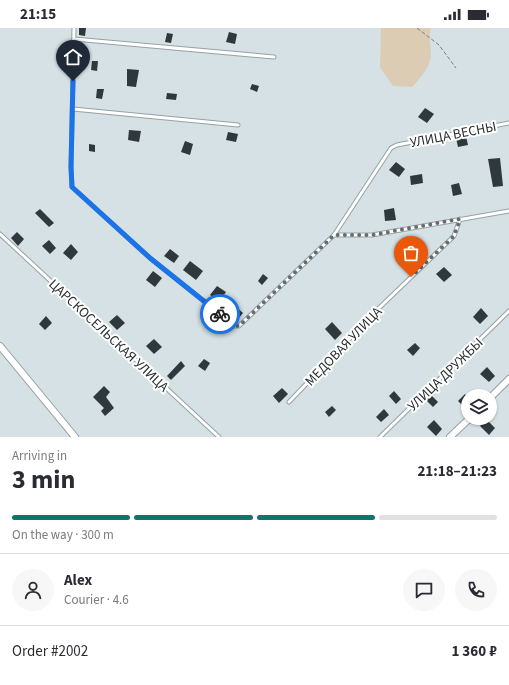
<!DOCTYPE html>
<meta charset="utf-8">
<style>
:root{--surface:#fff;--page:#f7f7f7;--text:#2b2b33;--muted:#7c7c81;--line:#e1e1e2;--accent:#0f766e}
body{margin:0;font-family:"Source Sans 3",sans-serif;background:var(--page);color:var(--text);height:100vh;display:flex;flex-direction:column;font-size:15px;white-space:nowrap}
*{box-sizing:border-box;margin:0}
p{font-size:13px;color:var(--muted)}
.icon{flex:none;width:22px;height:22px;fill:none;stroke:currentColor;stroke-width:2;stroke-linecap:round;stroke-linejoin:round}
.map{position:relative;height:409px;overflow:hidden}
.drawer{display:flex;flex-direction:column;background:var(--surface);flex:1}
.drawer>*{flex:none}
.controls{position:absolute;left:461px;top:361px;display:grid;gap:8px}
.controls a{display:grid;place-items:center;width:36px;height:36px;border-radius:50%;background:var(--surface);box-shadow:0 1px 3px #0004;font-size:20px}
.pin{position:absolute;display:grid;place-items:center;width:34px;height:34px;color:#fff;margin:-41px -17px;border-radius:50% 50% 50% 0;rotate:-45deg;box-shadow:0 0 4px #0007}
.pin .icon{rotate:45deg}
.courier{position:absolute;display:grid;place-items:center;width:40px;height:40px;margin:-20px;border:3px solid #1a73e8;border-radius:50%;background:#fff;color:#222;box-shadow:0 1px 5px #0007}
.overview em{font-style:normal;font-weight:700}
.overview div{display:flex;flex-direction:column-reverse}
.overview{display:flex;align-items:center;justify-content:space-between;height:68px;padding:0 12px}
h1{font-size:26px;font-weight:700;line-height:30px}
.bar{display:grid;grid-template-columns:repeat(4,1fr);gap:6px 4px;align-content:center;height:48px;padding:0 12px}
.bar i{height:5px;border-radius:3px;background:var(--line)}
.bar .current{background:var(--accent)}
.bar p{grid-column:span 4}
.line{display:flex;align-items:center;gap:10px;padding:0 12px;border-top:1px solid var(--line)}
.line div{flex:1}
.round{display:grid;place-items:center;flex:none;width:42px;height:42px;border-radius:21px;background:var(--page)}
.status{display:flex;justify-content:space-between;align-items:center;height:28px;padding:0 20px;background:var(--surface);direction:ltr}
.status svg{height:11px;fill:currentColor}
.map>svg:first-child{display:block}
.green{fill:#dcccb3}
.building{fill:#2f393c}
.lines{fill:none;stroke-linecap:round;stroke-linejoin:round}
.lane-casing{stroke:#96a1a5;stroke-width:5}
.street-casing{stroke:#96a1a5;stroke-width:8}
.path{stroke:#777f82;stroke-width:1;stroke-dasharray:4 2;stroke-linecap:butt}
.lane{stroke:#fff;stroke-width:3}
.street{stroke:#fff;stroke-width:6}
.done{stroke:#666d6f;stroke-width:4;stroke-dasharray:0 7.2}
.route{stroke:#1a73e8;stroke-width:5}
.labels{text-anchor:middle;stroke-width:4;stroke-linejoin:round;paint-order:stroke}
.street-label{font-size:14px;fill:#2a2f30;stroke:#fff}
</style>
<div class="status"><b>21:15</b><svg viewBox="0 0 49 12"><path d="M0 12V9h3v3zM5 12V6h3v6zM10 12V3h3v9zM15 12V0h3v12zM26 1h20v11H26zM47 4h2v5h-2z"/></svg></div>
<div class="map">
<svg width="509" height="409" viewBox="0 0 509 409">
<rect width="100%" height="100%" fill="#d5e1e5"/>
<path class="green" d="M381,0H431C428,9 431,17 431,26C430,40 421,49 412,59L393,58L380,39Z"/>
<g class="building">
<polygon points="79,0 86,0 85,8 79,7"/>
<polygon points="229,4 237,6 235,16 226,14"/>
<polygon points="167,5 173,6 171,15 165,14"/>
<polygon points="92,33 98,33 97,43 91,42"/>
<polygon points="127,41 139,42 136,59 127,58"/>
<polygon points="252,56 259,58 257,64 250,61"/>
<polygon points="97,61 104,61 102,71 96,70"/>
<polygon points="167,65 177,66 176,72 166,71"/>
<polygon points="425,80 434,86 427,95 418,89"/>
<polygon points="129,102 141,103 139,114 128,112"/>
<polygon points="228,104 238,106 236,114 226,112"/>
<polygon points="466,108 468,117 458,119 456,110"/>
<polygon points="185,113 193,116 190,127 181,124"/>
<polygon points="89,116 95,117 95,124 89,123"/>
<polygon points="500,130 503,158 493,159 488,131"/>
<polygon points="396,134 405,141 399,149 389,142"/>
<polygon points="422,146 423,155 411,157 410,148"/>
<polygon points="459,155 462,166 453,168 451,157"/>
<polygon points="394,180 396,192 385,193 384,182"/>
<polygon points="40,181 54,195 49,199 35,185"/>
<polygon points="17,204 24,211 18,218 11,210"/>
<polygon points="49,212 56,220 50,226 42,218"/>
<polygon points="71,216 78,224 71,232 63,225"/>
<polygon points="413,220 421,229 414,236 406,228"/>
<polygon points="170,221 179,228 174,235 164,228"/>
<polygon points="190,233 203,243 196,252 183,242"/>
<polygon points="444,239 452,247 444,254 436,246"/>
<polygon points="153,243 162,250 155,259 146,252"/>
<polygon points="263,246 268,250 262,257 258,253"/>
<polygon points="217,258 226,264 219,273 210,267"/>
<polygon points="234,277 243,285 237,292 228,283"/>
<polygon points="481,280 488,288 480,296 473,289"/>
<polygon points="209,284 214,288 208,295 203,291"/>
<polygon points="117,287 125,295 117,302 109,294"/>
<polygon points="46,288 52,295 45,302 39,296"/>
<polygon points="332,294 342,305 335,312 325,301"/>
<polygon points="154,311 162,319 154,326 146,318"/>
<polygon points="415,315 420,320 413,328 407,322"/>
<polygon points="204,331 210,335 205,343 198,338"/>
<polygon points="181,333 185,338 171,352 167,348"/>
<polygon points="487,339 495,348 489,354 480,346"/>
<polygon points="104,358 110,364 106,369 114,380 105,388 101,383 104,380 93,369"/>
<polygon points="282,360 288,366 279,375 273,368"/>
<polygon points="394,363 401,371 396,376 389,368"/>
<polygon points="465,366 468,369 468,383 458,373"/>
<polygon points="431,367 438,374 433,379 426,372"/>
<polygon points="332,378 336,382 329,389 325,384"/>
<polygon points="384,381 389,387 381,394 376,389"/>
<polygon points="434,392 442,401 436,408 427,399"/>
<polygon points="487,392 495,400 489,407 480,398"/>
</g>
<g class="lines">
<defs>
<g id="lane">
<polyline points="74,0 71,139 72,159 150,230 235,298 239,298 334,207 391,120 397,117 509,95"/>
<polyline points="74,11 274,29"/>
<polyline points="73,81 238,97"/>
<polyline points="0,206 219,409"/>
<polyline points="334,207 372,207 509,183"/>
<polyline points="289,374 379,280 454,208 460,191"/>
<polyline points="380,409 509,283"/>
</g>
<g id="street">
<polyline points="0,318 75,409"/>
<polyline points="490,370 509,351"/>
<polyline points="450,409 470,390"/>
</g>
</defs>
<use href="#lane" class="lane-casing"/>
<use href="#street" class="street-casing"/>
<polyline class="path" points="417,0 439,17 456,40"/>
<use href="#lane" class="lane"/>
<use href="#street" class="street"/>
</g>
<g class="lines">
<polyline class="done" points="220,286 235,298 239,298 334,207 372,207 460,191 454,208 411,249"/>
<polyline class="route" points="73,53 71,139 72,159 150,230 220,286"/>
</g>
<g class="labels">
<g class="street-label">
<text transform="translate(453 106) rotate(-11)" y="5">УЛИЦА ВЕСНЫ</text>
<text transform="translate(109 307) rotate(43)" y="5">ЦАРСКОСЕЛЬСКАЯ УЛИЦА</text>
<text transform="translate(343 318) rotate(-46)" y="5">МЕДОВАЯ УЛИЦА</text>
<text transform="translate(445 346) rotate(-44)" y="5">УЛИЦА ДРУЖБЫ</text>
</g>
</g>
</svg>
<div class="controls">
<a><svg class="icon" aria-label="layers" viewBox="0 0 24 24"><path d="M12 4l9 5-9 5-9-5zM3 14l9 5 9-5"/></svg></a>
</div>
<div class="pin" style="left:411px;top:249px;background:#ea580c"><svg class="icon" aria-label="bag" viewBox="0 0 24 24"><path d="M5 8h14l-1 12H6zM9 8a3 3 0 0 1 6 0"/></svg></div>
<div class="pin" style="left:73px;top:53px;background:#1f2937"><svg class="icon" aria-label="home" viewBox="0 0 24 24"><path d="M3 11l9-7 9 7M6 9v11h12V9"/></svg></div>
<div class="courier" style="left:220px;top:286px"><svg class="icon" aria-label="bike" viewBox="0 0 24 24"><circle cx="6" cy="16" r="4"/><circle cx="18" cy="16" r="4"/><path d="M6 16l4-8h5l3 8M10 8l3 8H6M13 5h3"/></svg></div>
</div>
<section class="drawer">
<div class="overview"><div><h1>3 min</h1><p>Arriving in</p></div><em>21:18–21:23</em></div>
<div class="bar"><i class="current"></i><i class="current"></i><i class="current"></i><i></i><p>On the way · 300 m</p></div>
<div class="line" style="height:72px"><a class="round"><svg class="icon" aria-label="person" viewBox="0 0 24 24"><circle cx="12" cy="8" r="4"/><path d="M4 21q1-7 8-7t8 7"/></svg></a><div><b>Alex</b><p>Courier · 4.6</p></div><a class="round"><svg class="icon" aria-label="chat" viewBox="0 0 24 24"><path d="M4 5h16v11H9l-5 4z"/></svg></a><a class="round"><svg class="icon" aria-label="phone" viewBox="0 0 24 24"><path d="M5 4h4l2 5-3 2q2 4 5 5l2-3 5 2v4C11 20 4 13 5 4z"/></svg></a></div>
<div class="line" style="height:52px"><div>Order #2002</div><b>1 360 ₽</b></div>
</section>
